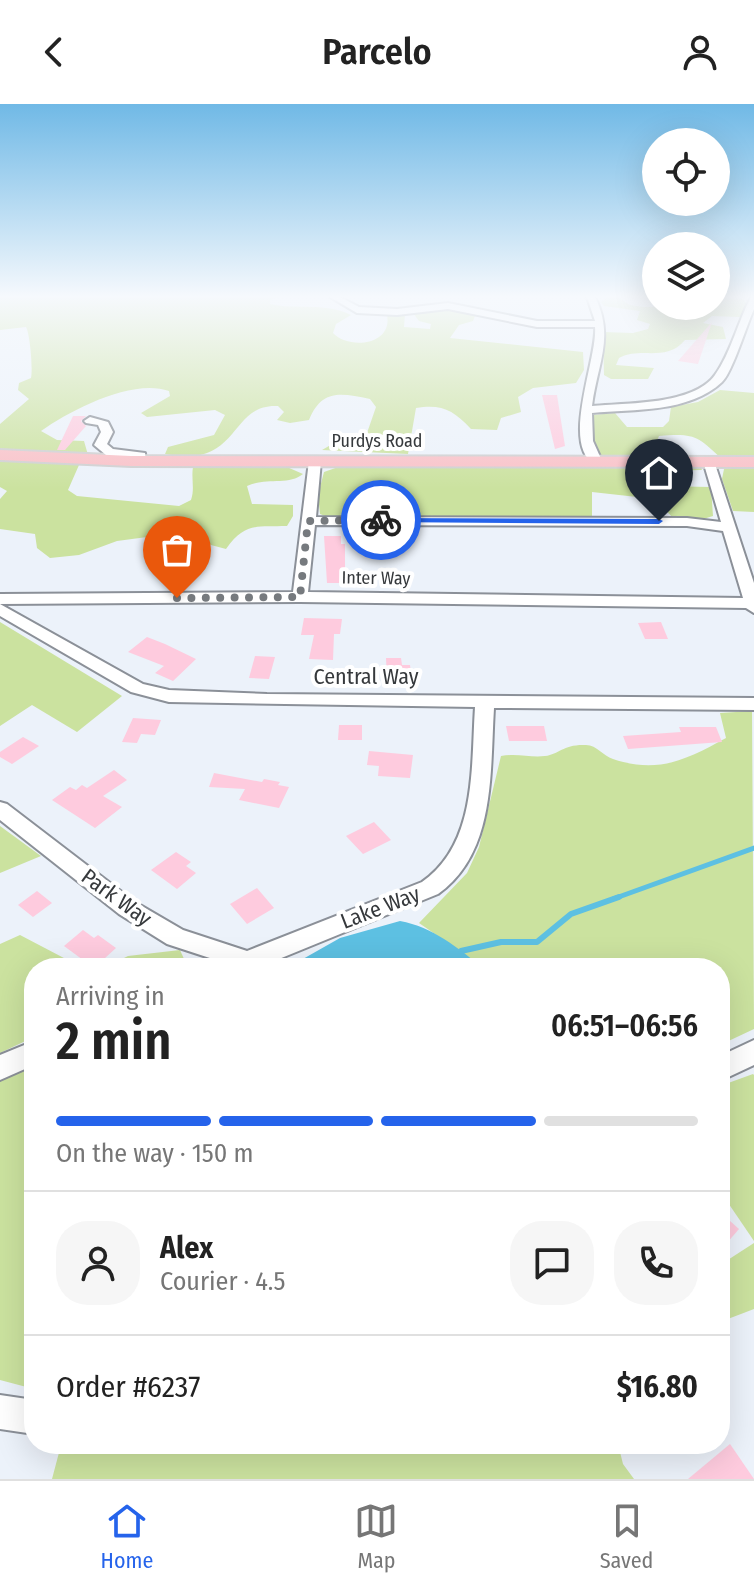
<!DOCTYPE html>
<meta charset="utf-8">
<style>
:root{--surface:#fff;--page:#f6f6f6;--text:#222;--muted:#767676;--line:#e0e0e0;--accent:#2563eb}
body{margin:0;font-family:"Fira Sans Condensed",sans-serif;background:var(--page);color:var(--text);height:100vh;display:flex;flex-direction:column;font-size:30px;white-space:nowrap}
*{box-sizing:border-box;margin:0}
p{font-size:26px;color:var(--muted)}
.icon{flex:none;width:44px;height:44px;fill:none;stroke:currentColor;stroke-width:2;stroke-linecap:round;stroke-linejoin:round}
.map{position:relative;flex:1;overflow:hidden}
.side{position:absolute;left:24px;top:854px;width:706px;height:496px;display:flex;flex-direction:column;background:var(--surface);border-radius:32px;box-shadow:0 8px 32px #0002}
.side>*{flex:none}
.buttons{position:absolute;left:642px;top:24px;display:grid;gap:16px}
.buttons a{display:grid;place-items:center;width:88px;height:88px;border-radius:50%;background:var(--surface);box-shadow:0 8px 32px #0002;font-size:40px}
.pin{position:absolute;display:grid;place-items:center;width:68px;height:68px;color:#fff;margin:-82px -34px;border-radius:50% 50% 50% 0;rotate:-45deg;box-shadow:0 0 8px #0007}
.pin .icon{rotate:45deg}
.courier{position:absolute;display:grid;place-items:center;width:80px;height:80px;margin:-40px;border:6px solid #2563eb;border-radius:50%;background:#fff;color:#222;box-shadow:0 2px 10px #0007}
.headline em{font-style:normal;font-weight:600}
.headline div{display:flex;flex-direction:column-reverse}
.headline{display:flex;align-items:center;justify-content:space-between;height:136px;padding:0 32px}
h1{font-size:52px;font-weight:600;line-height:60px}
.bar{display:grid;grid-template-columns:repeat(4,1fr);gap:12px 8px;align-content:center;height:96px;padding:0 32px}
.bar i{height:10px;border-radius:6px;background:var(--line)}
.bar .on{background:var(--accent)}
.bar p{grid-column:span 4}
.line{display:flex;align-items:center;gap:20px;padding:0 32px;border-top:2px solid var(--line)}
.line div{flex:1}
.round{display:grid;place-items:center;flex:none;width:84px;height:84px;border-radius:32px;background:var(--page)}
header{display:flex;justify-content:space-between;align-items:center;height:104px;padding:0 32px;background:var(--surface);font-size:36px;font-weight:600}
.tabs{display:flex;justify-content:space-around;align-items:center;height:112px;border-top:2px solid var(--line);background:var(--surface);font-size:22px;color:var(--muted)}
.tabs a{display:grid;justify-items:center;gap:4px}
.tabs .on{color:var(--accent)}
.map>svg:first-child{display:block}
.green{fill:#cbe29f}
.water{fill:#5dc0e2}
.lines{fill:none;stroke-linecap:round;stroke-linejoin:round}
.stream-far1{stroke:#5dc0e2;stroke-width:5}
.stream{stroke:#5dc0e2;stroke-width:6}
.building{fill:#fecbde}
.minor-casing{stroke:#8b9098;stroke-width:4}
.major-casing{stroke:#cfcfd0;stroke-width:4}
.minor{fill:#fff;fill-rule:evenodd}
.major{fill:#f9c1c7;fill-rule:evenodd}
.route{fill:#2563eb}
.done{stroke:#767a7e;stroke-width:8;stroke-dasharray:0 14.4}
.labels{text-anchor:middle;stroke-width:8;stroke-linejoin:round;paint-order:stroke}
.far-street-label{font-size:18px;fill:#36393c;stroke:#fff}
.street-label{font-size:22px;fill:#36393c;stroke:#fff}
</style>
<header><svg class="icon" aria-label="back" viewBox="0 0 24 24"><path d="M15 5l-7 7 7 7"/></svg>Parcelo<svg class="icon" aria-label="person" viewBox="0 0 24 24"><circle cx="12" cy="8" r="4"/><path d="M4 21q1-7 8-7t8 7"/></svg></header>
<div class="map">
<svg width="754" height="1375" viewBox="0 0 754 1375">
<rect width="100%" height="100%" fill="#ecf2fa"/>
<g class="green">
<path d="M0,193H280L270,196V200C298,206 325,198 351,211L336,220L333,229C349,246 393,241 387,211L405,210L404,223L430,225L431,220L419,217L413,209C435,205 454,203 475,212L473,217L459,221L450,234L583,248L584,266L576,279L533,284L518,293L521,308L501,314L497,326L471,325C453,306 442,300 416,304L408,350L322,346L334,339L367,329L376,303L370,295C340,289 322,285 309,316L290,319L277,316L284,308L278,302C228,299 241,366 165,350L168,343L214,331L225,311L215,306L147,313L141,309L170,292L169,287C132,274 71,306 41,327L57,336L84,337L88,351L0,346V320L29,295L18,286L19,279L31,274C33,264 30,230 26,223L0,226Z"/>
<path d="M608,193H618L630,201L643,203L716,202V194L743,195L747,200L740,213L712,212L703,219L723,223L726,235L685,236C666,259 641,242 619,254L616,261L654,264L648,275H611L604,271L603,228L633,229L648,225L650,220L637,216L640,207L604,202L601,198Z"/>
<path d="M720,286L754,289V356L722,355C697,332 695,329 659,332L657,337L659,344L685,352L603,353L595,344L592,311L615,309L627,323H663L669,317L671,303L698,298Z"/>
<path d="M0,356L79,361L68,386L77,392L179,402L191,396C195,384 191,375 193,363H287L303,370C288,382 265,373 247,382L252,400L293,401V412L287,422C257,423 245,418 226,445L211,441L201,432L171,426L147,433L117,437L79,451L50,454L37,444L35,430L0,425V395L7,387L0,383Z"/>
<polygon points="700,361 702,366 655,367 647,373 657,382 711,383 713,412 700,416 674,415 655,395 592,388 592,414 325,412 320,410 318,391 324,368 341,362"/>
<polygon points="754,362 754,408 733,407 722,375 724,365"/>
<polygon points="0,518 122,592 77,628 32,601 0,622"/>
<path d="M752,607L754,925L720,941V864H484L419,819L467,769L479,743L501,652C518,649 531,654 545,652C560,650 563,640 586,641C597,641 603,652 613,655C658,670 686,656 726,634L720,609Z"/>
<polygon points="0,722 41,752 0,769"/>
<polygon points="20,831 83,864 34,864 34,933 0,949 0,840"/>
<polygon points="180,846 188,864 104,864 128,852"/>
<path d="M34,956C34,969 35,982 34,995C33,1016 20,1034 34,1057V1285L0,1276V972Z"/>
<polygon points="753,970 754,971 754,1137 720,1087 720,982"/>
<polygon points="754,1139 754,1205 720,1218 720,1161"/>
<polygon points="120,1340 618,1340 623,1360 634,1375 52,1375 61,1341 108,1343"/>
</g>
<path class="water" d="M400,817C433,823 458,844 483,864H287L340,834Z"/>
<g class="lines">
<polyline class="stream-far1" points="613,795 754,744"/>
<polyline class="stream" points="461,847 501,838 537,838 571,810 619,793"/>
</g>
<g class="building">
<polygon points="712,218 698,260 678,257"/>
<polygon points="542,291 557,291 565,342 555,345"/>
<polygon points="73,312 86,312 81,317 86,322 65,346 57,346"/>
<polygon points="324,432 341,432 341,440 345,440 345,479 327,479"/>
<polygon points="304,514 342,515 340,530 334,530 333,556 309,555 314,531 301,531"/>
<polygon points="661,518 668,535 645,535 638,519"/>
<polygon points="147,533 165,540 196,555 173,577 155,569 164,562 128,548"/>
<polygon points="255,552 275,553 269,575 249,574"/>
<polygon points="386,554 401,554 402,561 410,561 412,576 387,577"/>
<polygon points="133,614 161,616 155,631 141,630 137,639 122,638"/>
<polygon points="339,621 362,621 362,636 338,636"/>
<polygon points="506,622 544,622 547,637 509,637"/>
<polygon points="679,623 716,623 722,638 628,645 623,632 681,628"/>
<polygon points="23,633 39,642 12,660 0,653 0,648"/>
<polygon points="369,647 413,651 410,674 378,672 379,662 367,661"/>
<polygon points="114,666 127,676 103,692 122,703 95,724 52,696 70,683 76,686 82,681 87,684"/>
<polygon points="214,669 262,678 264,675 280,678 278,681 289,683 279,704 239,696 245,685 209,683"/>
<polygon points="374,718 391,736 363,750 346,732"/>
<polygon points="176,748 191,758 186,762 196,769 177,785 151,766"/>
<polygon points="257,784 274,804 247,820 230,800"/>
<polygon points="37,787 52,799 33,813 18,801"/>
<polygon points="83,826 94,834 98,831 116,844 94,864 64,842"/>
<polygon points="720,1108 739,1125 720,1147"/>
<polygon points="730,1340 754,1375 688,1375"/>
</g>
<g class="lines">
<defs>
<g id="minor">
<path d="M330,193H340L359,203L397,205L448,199L537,217H595L587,193H595C615,233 597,261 592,302C626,299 694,301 715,271C731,249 738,217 751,193H754V205C747,220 732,269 722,278C689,309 634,305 592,309L593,337L602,357L596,361C559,343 598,254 595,223H537L448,205L397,211L357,209Z"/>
<polygon points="90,313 108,318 113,328 107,340 113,345 145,349 146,360 106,351 94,341 101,328 98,321 86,319 84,317"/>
<path d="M315,353L321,357L316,413L687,414L721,418L703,357L713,354L754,479V509L746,504L300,498L0,500V490L293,488L309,357ZM315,421L687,422L723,427L743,494L308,488Z"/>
<path d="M0,500L143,580L169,586L267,590L754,594V606L494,604C490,668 496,749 438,790L257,864H219L222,858L167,840L119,810L0,716V698L7,700L135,798L183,826L247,847L422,778C477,740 471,663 475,603L169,598L131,588L0,512Z"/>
<polygon points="754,936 754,961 720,977 720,952"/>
<polygon points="34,937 34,961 0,976 0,951"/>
<polygon points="0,1291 34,1296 34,1330 0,1325"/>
</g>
<polygon id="major" points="0,346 131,352 754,353 754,363 131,362 0,356"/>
</defs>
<use href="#minor" class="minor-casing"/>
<use href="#major" class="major-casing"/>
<use href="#minor" class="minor"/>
<use href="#major" class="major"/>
</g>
<linearGradient id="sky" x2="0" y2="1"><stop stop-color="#70b9e6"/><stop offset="0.5" stop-color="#f6f9fd"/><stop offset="1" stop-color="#f6f9fd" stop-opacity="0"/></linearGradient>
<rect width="754" height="385" fill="url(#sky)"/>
<polygon class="route" points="381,414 659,415 663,417 659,420 377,418"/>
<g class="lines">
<polyline class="done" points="177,494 300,493 308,417 381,416"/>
</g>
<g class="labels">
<g class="far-street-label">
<text x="377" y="343">Purdys Road</text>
<text transform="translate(376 474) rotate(1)" y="6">Inter Way</text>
</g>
<g class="street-label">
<text x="366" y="580">Central Way</text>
<text transform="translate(117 793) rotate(36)" y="8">Park Way</text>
<text transform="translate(380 803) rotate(-21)" y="8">Lake Way</text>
</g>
</g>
</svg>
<div class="buttons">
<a><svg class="icon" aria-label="locate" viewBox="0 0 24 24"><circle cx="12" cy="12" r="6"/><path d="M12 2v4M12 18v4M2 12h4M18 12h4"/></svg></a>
<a><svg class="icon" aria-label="layers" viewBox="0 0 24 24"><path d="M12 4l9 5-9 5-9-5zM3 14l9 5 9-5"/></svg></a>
</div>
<div class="pin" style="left:177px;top:494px;background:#ea580c"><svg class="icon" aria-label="bag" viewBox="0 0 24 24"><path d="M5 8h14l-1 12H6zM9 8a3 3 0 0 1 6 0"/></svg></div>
<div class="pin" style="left:659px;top:417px;background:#1f2937"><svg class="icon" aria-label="home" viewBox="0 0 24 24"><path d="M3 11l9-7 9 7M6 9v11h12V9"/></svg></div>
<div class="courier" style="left:381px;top:416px"><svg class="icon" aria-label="bike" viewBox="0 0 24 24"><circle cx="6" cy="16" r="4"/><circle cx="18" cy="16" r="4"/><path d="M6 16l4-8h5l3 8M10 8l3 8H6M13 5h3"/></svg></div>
<section class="side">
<div class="headline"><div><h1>2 min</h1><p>Arriving in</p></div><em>06:51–06:56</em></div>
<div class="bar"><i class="on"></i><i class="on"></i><i class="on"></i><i></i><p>On the way · 150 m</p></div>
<div class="line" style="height:144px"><a class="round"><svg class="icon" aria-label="person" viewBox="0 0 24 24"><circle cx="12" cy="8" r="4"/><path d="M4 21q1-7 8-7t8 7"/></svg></a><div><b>Alex</b><p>Courier · 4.5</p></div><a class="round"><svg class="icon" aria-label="chat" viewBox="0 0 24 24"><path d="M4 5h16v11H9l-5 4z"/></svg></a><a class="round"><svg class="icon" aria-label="phone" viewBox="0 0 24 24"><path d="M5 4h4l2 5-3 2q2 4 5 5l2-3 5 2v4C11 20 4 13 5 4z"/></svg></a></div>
<div class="line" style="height:104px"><div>Order #6237</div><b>$16.80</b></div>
</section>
</div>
<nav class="tabs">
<a class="on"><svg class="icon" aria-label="home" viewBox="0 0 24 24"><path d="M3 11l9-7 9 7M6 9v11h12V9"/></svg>Home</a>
<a><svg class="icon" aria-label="map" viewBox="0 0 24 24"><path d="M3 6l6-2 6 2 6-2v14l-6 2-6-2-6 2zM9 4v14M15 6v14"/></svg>Map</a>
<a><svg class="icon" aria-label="saved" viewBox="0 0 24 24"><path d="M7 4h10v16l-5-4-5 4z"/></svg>Saved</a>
</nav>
